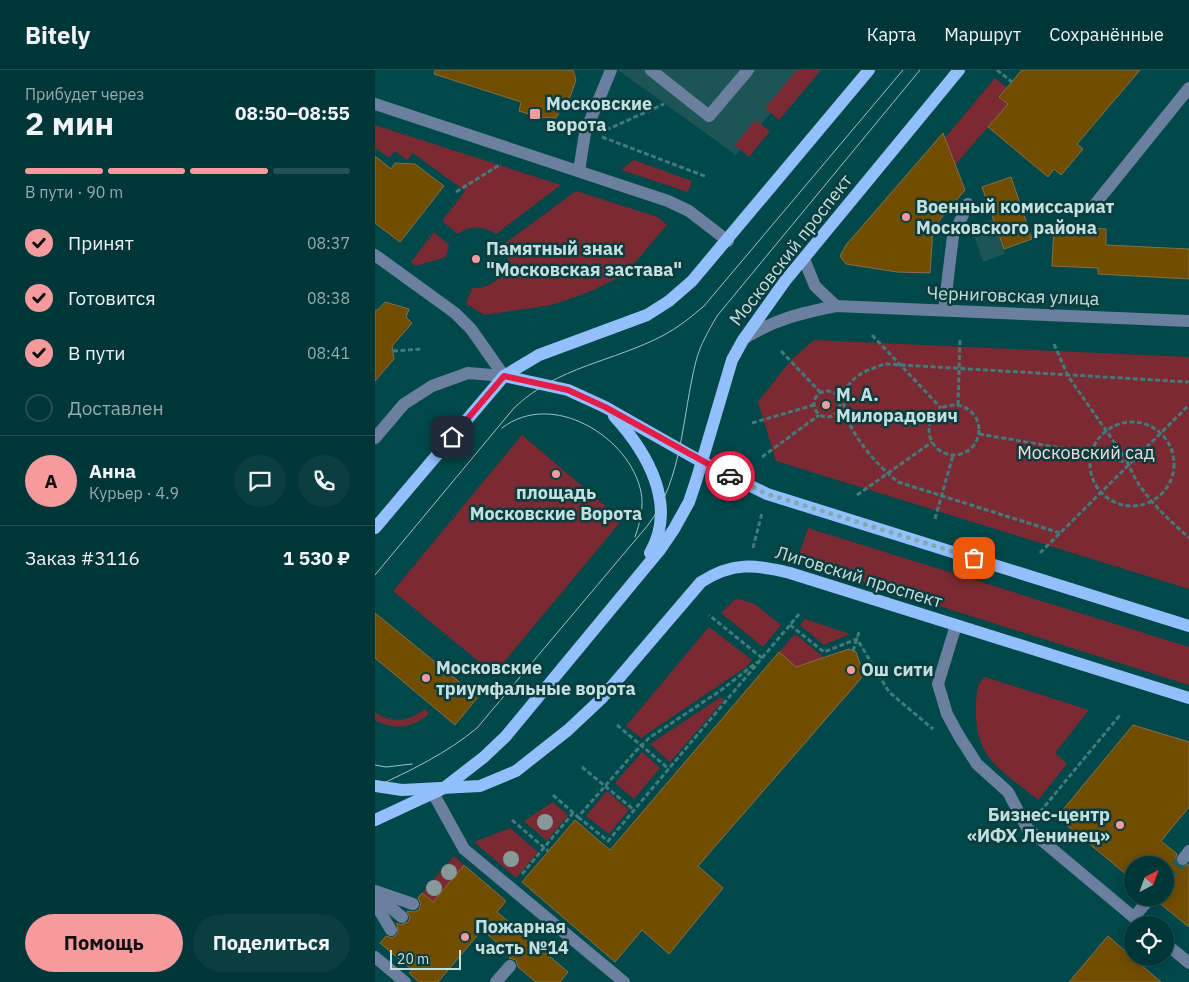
<!DOCTYPE html>
<html lang="ru">
<meta charset="utf-8">
<style>
:root{--surface:#013638;--page:#0b3e40;--text:#f1f3f6;--muted:#96abae;--line:#235053;--accent:#f59b9e}
body{margin:0;font-family:"IBM Plex Sans",sans-serif;background:var(--page);color:var(--text);height:100vh;display:flex;flex-direction:column;font-size:19px;white-space:nowrap}
*{box-sizing:border-box;margin:0}
p{font-size:16px;color:var(--muted)}
.icon{flex:none;width:28px;height:28px;fill:none;stroke:currentColor;stroke-width:2;stroke-linecap:round;stroke-linejoin:round}
.map{position:relative;flex:1;overflow:hidden}
.sheet{display:flex;flex-direction:column;background:var(--surface);width:375px}
.sheet>*{flex:none}
.needle{width:32px;rotate:41deg}
.buttons{position:absolute;left:749px;top:786px;display:grid;gap:10px}
.buttons a{display:grid;place-items:center;width:50px;height:50px;border-radius:50%;background:var(--surface);box-shadow:0 2px 12px #0003,0 0 0 1px var(--line);font-size:25px}
.scale{position:absolute;left:15px;bottom:12px;width:71px;box-sizing:border-box;padding-left:5px;border:2px solid #c3e0e0;border-top:0;font-size:14px;line-height:18px;white-space:nowrap;color:#c3e0e0;-webkit-text-stroke:4px #0c3c3d;paint-order:stroke}
.pin{position:absolute;display:grid;place-items:center;width:42px;height:42px;color:#fff;margin:-21px;border-radius:10px;box-shadow:0 2px 8px #0006}
.courier{position:absolute;display:grid;place-items:center;width:50px;height:50px;margin:-25px;border:4px solid #e11d48;border-radius:50%;background:#fff;color:#222;box-shadow:0 1px 6px #0007}
.overview em{font-style:normal;font-weight:700}
.overview div{display:flex;flex-direction:column-reverse}
.overview{display:flex;align-items:center;justify-content:space-between;height:85px;padding:0 25px}
h1{font-size:32px;font-weight:700;line-height:38px}
.bar{display:grid;grid-template-columns:repeat(4,1fr);gap:8px 5px;align-content:center;height:60px;padding:0 25px}
.bar i{height:6px;border-radius:4px;background:var(--line)}
.bar .selected{background:var(--accent)}
.bar p{grid-column:span 4}
.line{display:flex;align-items:center;gap:12px;padding:0 25px;border-top:1px solid var(--line)}
.line div{flex:1}
.round{display:grid;place-items:center;flex:none;width:52px;height:52px;border-radius:26px;background:var(--page)}
ol{padding:0 25px;list-style:none}
li{display:flex;align-items:center;gap:15px;height:55px}
li p{margin-inline-start:auto}
li .icon{padding:5px;border-radius:50%;background:var(--accent);color:#111;stroke-width:4}
li:last-child{color:var(--muted)}
li i{width:28px;height:28px;border:2px solid var(--line);border-radius:50%}
.cta{display:flex;gap:10px;margin-top:auto;padding:10px 25px}
.cta a{flex:1;height:58px;border-radius:30px;background:var(--accent);color:#111;font-size:20px;font-weight:700;line-height:58px;text-align:center}
.cta a+a{background:var(--page);color:var(--text)}
header{display:flex;align-items:center;gap:30px;box-sizing:border-box;height:70px;padding:0 25px;background:var(--surface);border-bottom:1px solid var(--line)}
header strong{font-size:24px}
nav{display:flex;gap:28px;margin-inline-start:auto;font-size:18px}
main{display:flex;flex:1;min-height:0}
.map>svg:first-child{display:block}
.built{fill:#1d5557}
.green{fill:#7b2932}
.building{fill:#714d00;stroke:#876e48}
.lines{fill:none;stroke-linecap:round;stroke-linejoin:round}
.minor-tunnel{stroke:#1e5f60;stroke-width:12;stroke-dasharray:12 6;stroke-linecap:butt}
.path{stroke:#427b7c;stroke-width:3;stroke-dasharray:5 2.5;stroke-linecap:butt}
.minor{stroke:#6b809e;stroke-width:12}
.major{stroke:#94bffd;stroke-width:12}
.tram{stroke:#9dc2c3;stroke-width:1}
.tree{fill:#88999a}
.done{stroke:#7fabac;stroke-width:5;stroke-dasharray:0 9}
.route{stroke:#e11d48;stroke-width:6}
.poi-dot{fill:#f59b9e;stroke:#0c3c3d;stroke-width:2}
.labels{text-anchor:middle;stroke-width:5;stroke-linejoin:round;paint-order:stroke}
.poi-label{font-size:18px;font-weight:bold;fill:#c3e0e0;stroke:#0c3c3d;text-anchor:start}
.street-label{font-size:18px;fill:#c3e0e0;stroke:#0c3c3d}
.park-label{font-size:18px;fill:#f6dcdc;stroke:#0c3c3d}
</style>
<header>
<strong>Bitely</strong>
<nav><a>Карта</a><a>Маршрут</a><a>Сохранённые</a></nav>
</header>
<main>
<section class="sheet">
<div class="overview"><div><h1>2 мин</h1><p>Прибудет через</p></div><em>08:50–08:55</em></div>
<div class="bar"><i class="selected"></i><i class="selected"></i><i class="selected"></i><i></i><p>В пути · 90 m</p></div>
<ol>
<li><svg class="icon" aria-label="check" viewBox="0 0 24 24"><path d="M5 12l5 5 9-10"/></svg>Принят<p>08:37</p></li>
<li><svg class="icon" aria-label="check" viewBox="0 0 24 24"><path d="M5 12l5 5 9-10"/></svg>Готовится<p>08:38</p></li>
<li><svg class="icon" aria-label="check" viewBox="0 0 24 24"><path d="M5 12l5 5 9-10"/></svg>В пути<p>08:41</p></li>
<li><i></i>Доставлен</li>
</ol>
<div class="line" style="height:90px"><b class="round" style="background:var(--accent);color:#111">А</b><div><b>Анна</b><p>Курьер · 4.9</p></div><a class="round"><svg class="icon" aria-label="chat" viewBox="0 0 24 24"><path d="M4 5h16v11H9l-5 4z"/></svg></a><a class="round"><svg class="icon" aria-label="phone" viewBox="0 0 24 24"><path d="M5 4h4l2 5-3 2q2 4 5 5l2-3 5 2v4C11 20 4 13 5 4z"/></svg></a></div>
<div class="line" style="height:65px"><div>Заказ #3116</div><b>1 530 ₽</b></div>
<div class="cta"><a>Помощь</a><a>Поделиться</a></div>
</section>
<div class="map">
<svg width="814" height="912" viewBox="0 0 814 912">
<rect width="100%" height="100%" fill="#01484a"/>
<g class="built">
<polygon points="243,0 431,0 361,85"/>
<polygon points="618,149 630,184 608,192 596,156"/>
</g>
<g class="green">
<polygon points="422,0 446,0 404,50 390,38"/>
<polygon points="620,8 632,18 624,27 633,34 580,95 570,68"/>
<polygon points="380,50 395,61 374,87 360,75"/>
<path d="M0,55L186,115L121,164C109,156 95,155 83,164L67,151L90,121L38,83L32,90L20,81L14,88L2,79L0,81Z"/>
<polygon points="259,90 317,111 313,122 246,100"/>
<path d="M201,121L283,147L292,155L251,203L241,209L214,222L177,235L110,245L91,234L97,218C121,219 141,198 129,174Z"/>
<polygon points="59,162 74,175 71,187 41,196 36,192"/>
<polygon points="439,270 814,287 814,519 401,391 383,332 416,290"/>
<polygon points="147,365 247,450 119,604 18,521"/>
<polygon points="433,458 814,577 814,615 422,491"/>
<polygon points="364,529 380,534 406,555 388,577 346,543 359,530"/>
<polygon points="430,549 475,564 449,575 425,555"/>
<polygon points="334,557 377,590 371,597 266,668 251,656"/>
<polygon points="420,564 482,614 464,634 404,582"/>
<path d="M610,607L714,640L680,683L692,694L663,730C625,699 598,688 601,632C602,623 602,612 610,607Z"/>
<polygon points="346,627 349,630 295,692 275,674"/>
<path d="M50,639L54,644C37,658 19,661 0,650V642C16,654 35,651 50,639Z"/>
<polygon points="267,682 285,698 259,729 240,713"/>
<polygon points="232,721 254,740 234,764 211,746"/>
<polygon points="178,732 193,745 172,771 149,751"/>
<polygon points="135,758 163,782 141,808 99,772"/>
<polygon points="79,786 89,795 58,832 47,823"/>
</g>
<g class="building">
<polygon points="60,0 198,0 201,10 195,27 189,32 181,48 163,47 144,41 146,32 59,4"/>
<polygon points="647,0 765,0 702,74 708,79 686,105 679,99 673,107 613,57 633,34 624,27"/>
<polygon points="568,63 590,120 558,158 555,203 522,202 471,194 465,186 471,175"/>
<polygon points="0,86 16,99 20,93 40,94 69,116 25,172 0,153"/>
<polygon points="636,107 657,169 629,179 607,117"/>
<polygon points="679,156 731,159 731,175 814,179 814,209 723,204 723,198 677,196"/>
<polygon points="10,232 34,239 31,247 37,253 17,276 19,289 0,311 0,240 3,240"/>
<polygon points="0,543 103,627 80,655 0,588"/>
<polygon points="474,579 481,582 489,605 323,796 348,818 294,884 267,860 240,892 147,812 200,750 235,780 404,582 421,597"/>
<polygon points="758,655 814,672 814,737 786,771 802,784 800,789 803,795 808,797 814,794 814,857 782,831 783,828 790,828 790,795 758,795 758,810 682,747"/>
<polygon points="89,795 131,831 122,842 193,902 185,912 161,912 143,897 141,890 134,888 137,885 107,860 63,912 44,912 34,903 37,900 5,873 11,866 17,868 23,864 22,853 26,855 33,852 35,848 32,841 39,842 44,840 46,833 43,828 47,823 58,832"/>
<polygon points="733,866 758,888 786,912 694,912"/>
</g>
<g class="lines">
<polyline class="minor-tunnel" points="790,810 808,789"/>
<g class="path">
<polyline points="622,0 637,12"/>
<polyline points="231,60 289,34"/>
<polyline points="227,67 332,107"/>
<polyline points="81,122 126,94"/>
<polyline points="497,265 566,338"/>
<polyline points="679,274 693,306 753,392"/>
<polyline points="18,281 47,279"/>
<polyline points="406,281 446,323"/>
<circle cx="452" cy="334" r="13"/>
<polyline points="583,335 585,270"/>
<circle cx="579" cy="360" r="25"/>
<circle cx="757" cy="394" r="42"/>
<polyline points="377,353 439,335"/>
<path d="M604,364L716,383L753,393C765,424 790,446 814,468"/>
<polyline points="387,387 444,345"/>
<polyline points="482,425 557,372"/>
<polyline points="560,449 578,385"/>
<path d="M685,463L523,412C502,396 450,341 476,312C485,302 498,298 510,294L814,312"/>
<polyline points="378,478 387,443"/>
<polyline points="665,483 814,335"/>
<polyline points="415,555 449,582 482,569 514,622 558,659"/>
<polyline points="478,581 484,562"/>
<polyline points="387,588 425,543"/>
<polyline points="242,655 294,699"/>
<polyline points="207,697 259,740"/>
<polyline points="178,725 203,747 259,683 274,668 345,621 382,592"/>
<polyline points="665,742 745,645"/>
<polyline points="203,747 233,771 387,588 334,545"/>
<polyline points="137,750 173,781"/>
<polyline points="147,804 198,743"/>
</g>
<g class="minor">
<polyline points="276,0 334,46 373,0"/>
<polyline points="0,34 293,131 314,141 353,171"/>
<polyline points="204,101 210,63 236,0"/>
<polyline points="721,133 814,18"/>
<polyline points="0,185 80,243 96,259 129,306"/>
<polyline points="429,189 440,216 461,236"/>
<polyline points="569,240 578,166 593,134"/>
<path d="M370,268C400,249 427,243 461,236L814,251"/>
<polyline points="0,368 29,334 57,316 93,303 129,306"/>
<polyline points="581,555 563,614 572,644 584,666 602,694 633,722 652,758 768,855"/>
<polyline points="58,723 89,779 249,912"/>
<polyline points="808,789 814,781"/>
<polyline points="0,821 38,834"/>
<polyline points="0,825 27,847"/>
<polyline points="0,833 16,860"/>
<polyline points="759,847 775,828"/>
<polyline points="790,873 814,893"/>
<polyline points="0,887 30,912"/>
<polyline points="121,912 135,896"/>
</g>
<g class="major">
<polyline points="129,306 193,320 230,337 327,392 392,424 814,556"/>
<path d="M239,346C272,382 303,435 275,483"/>
<polyline points="0,458 129,306 164,285 272,245 294,231 317,211 494,0"/>
<path d="M0,716L27,720L105,716L141,701L193,660L226,629L326,512C357,492 380,494 415,503L814,628"/>
<polyline points="0,750 69,718 109,687 131,666 284,481 299,459 314,432 322,408 357,290 368,270 410,211 584,0"/>
</g>
<g class="tram">
<path d="M127,358C177,319 255,367 266,422C269,437 265,453 260,467"/>
<path d="M0,505L139,338C183,296 238,292 289,265C304,257 316,247 329,236L528,0"/>
<polyline points="0,695 11,697 37,694"/>
<path d="M0,717C35,701 72,683 102,658L273,455C308,409 307,346 321,291C325,275 334,260 342,246L545,0"/>
</g>
</g>
<g class="tree">
<circle cx="170" cy="752" r="8"/>
<circle cx="136" cy="789" r="8"/>
<circle cx="74" cy="802" r="8"/>
<circle cx="59" cy="818" r="8"/>
</g>
<g class="lines">
<polyline class="done" points="355,406 392,424 599,488"/>
<polyline class="route" points="77,367 129,306 193,320 230,337 355,406"/>
</g>
<g class="poi-dot">
<rect x="154" y="38" width="12" height="12" rx="2.5"/>
<circle cx="531" cy="147" r="5"/>
<circle cx="101" cy="189" r="5"/>
<circle cx="451" cy="335" r="5"/>
<circle cx="181" cy="404" r="5"/>
<circle cx="476" cy="600" r="5"/>
<circle cx="51" cy="608" r="5"/>
<circle cx="745" cy="755" r="5"/>
<circle cx="90" cy="867" r="5"/>
</g>
<g class="labels">
<g class="poi-label">
<text x="171" y="40">Московские<tspan x="171" dy="21">ворота</tspan></text>
<text x="541" y="143">Военный комиссариат<tspan x="541" dy="21">Московского района</tspan></text>
<text x="111" y="185">Памятный знак<tspan x="111" dy="21">"Московская застава"</tspan></text>
<text x="461" y="331">М. А.<tspan x="461" dy="21">Милорадович</tspan></text>
<text x="181" y="429" text-anchor="middle">площадь<tspan x="181" dy="21">Московские Ворота</tspan></text>
<text x="61" y="604">Московские<tspan x="61" dy="21">триумфальные ворота</tspan></text>
<text x="486" y="606">Ош сити</text>
<text x="735" y="751" text-anchor="end">Бизнес-центр<tspan x="735" dy="21">«ИФХ Ленинец»</tspan></text>
<text x="100" y="863">Пожарная<tspan x="100" dy="21">часть №14</tspan></text>
</g>
<g class="street-label">
<text transform="translate(416 180) rotate(-52)" y="6">Московский проспект</text>
<text transform="translate(638 226) rotate(2)" y="6">Черниговская улица</text>
<text transform="translate(484 507) rotate(17)" y="6">Лиговский проспект</text>
</g>
<g class="park-label">
<text x="711" y="389">Московский сад</text>
</g>
</g>
</svg>
<div class="buttons">
<a><svg class="needle" viewBox="-14 -14 28 28"><path d="M0-13l5 13h-10z" fill="#e53935"/><path d="M0 13l5-13h-10z" fill="#96abae"/></svg></a>
<a><svg class="icon" aria-label="locate" viewBox="0 0 24 24"><circle cx="12" cy="12" r="6"/><path d="M12 2v4M12 18v4M2 12h4M18 12h4"/></svg></a>
</div>
<div class="scale">20 m</div>
<div class="pin" style="left:599px;top:488px;background:#ea580c"><svg class="icon" aria-label="bag" viewBox="0 0 24 24"><path d="M5 8h14l-1 12H6zM9 8a3 3 0 0 1 6 0"/></svg></div>
<div class="pin" style="left:77px;top:367px;background:#1f2937"><svg class="icon" aria-label="home" viewBox="0 0 24 24"><path d="M3 11l9-7 9 7M6 9v11h12V9"/></svg></div>
<div class="courier" style="left:355px;top:406px"><svg class="icon" aria-label="car" viewBox="0 0 24 24"><path d="M5 17H2v-5l4-1 3-4h7l3 4 3 1v5h-3M9 17h6M6 11h13"/><circle cx="7" cy="17" r="2"/><circle cx="17" cy="17" r="2"/></svg></div>
</div>
</main>
